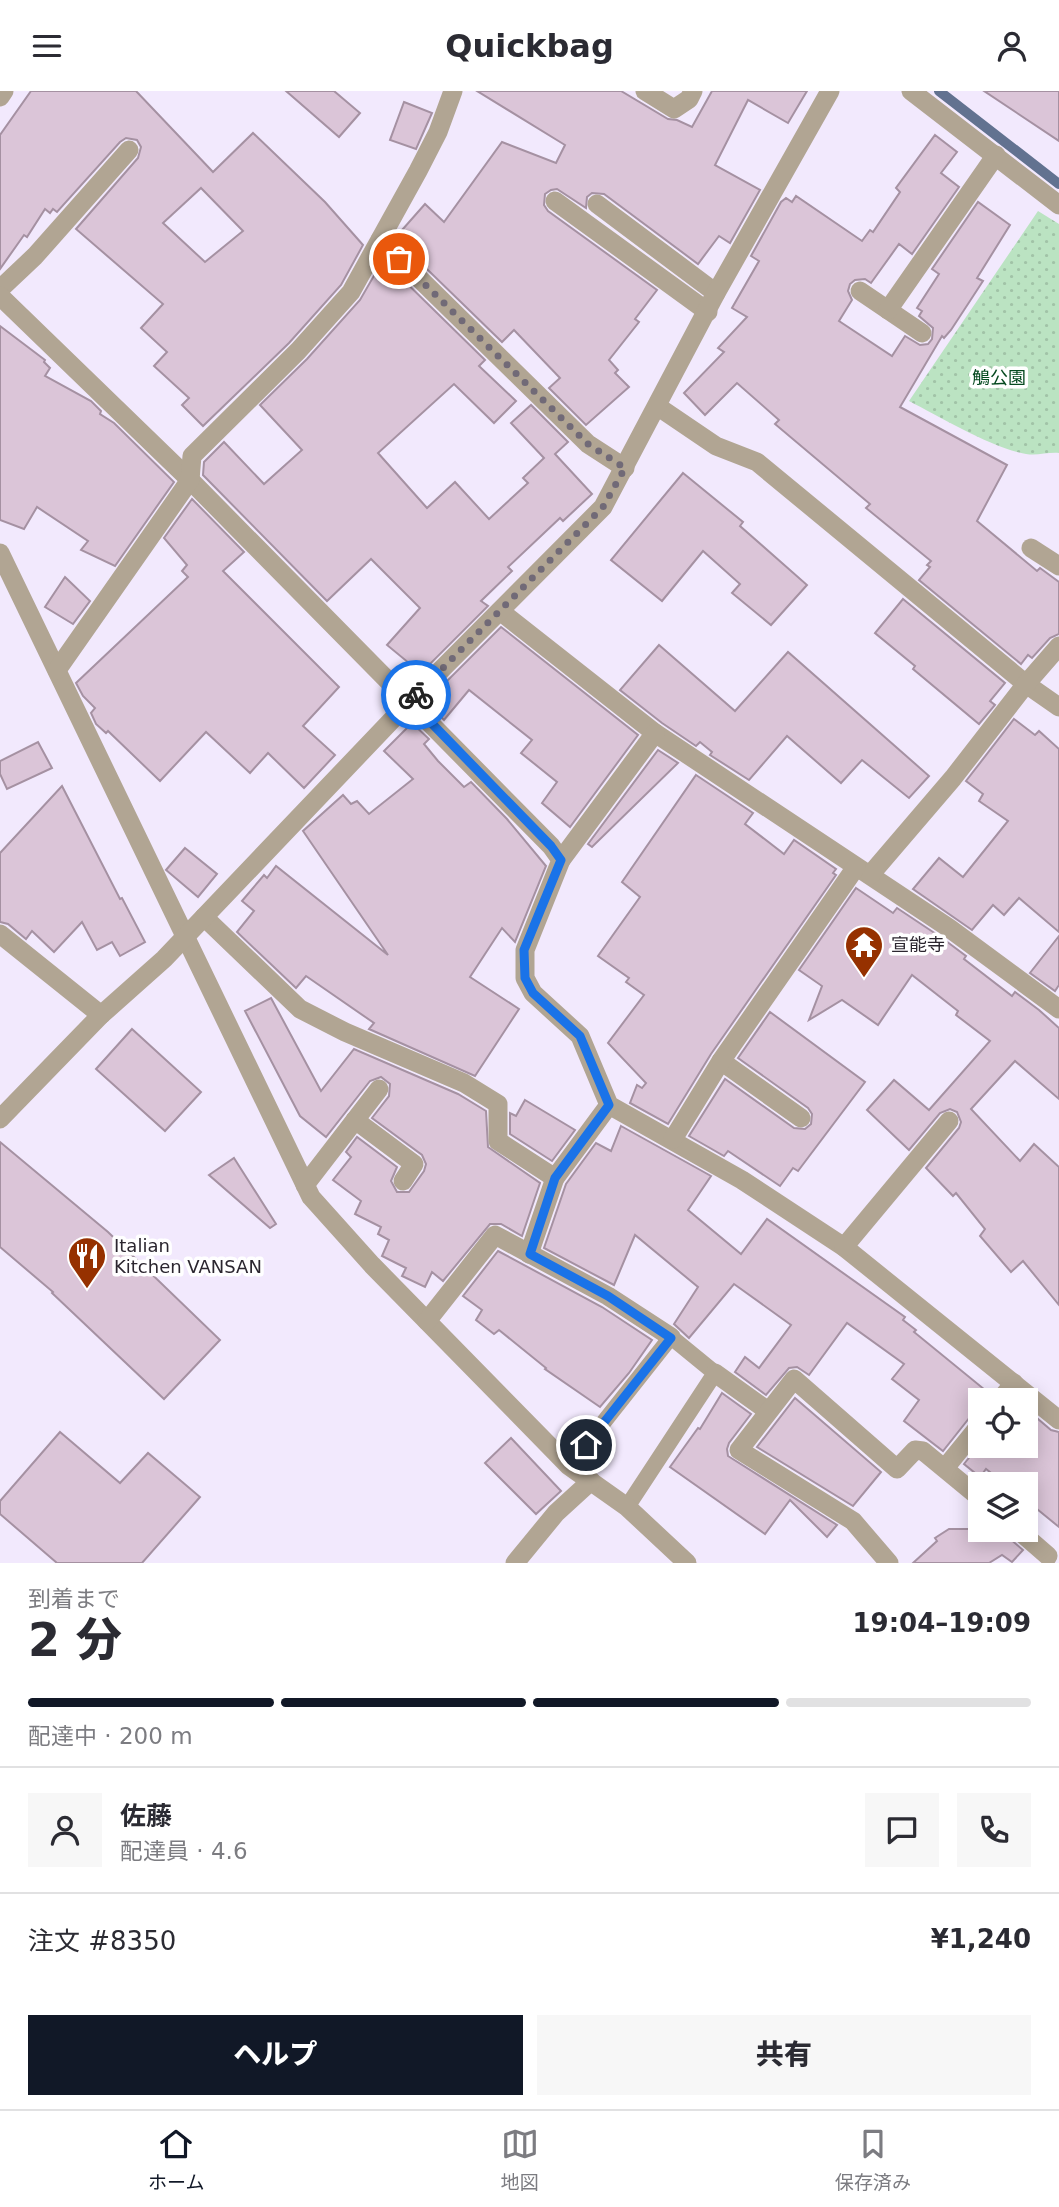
<!DOCTYPE html>
<html lang="ja">
<meta charset="utf-8">
<style>
:root{--surface:#fff;--page:#f7f7f7;--text:#2b2b33;--muted:#7c7c81;--line:#e1e1e2;--accent:#111827}
body{margin:0;font-family:"DejaVu Sans","Noto Sans JP",sans-serif;background:var(--page);color:var(--text);height:100vh;display:flex;flex-direction:column;font-size:26px;white-space:nowrap}
*{box-sizing:border-box;margin:0}
p{font-size:23px;color:var(--muted)}
.icon{flex:none;width:38px;height:38px;fill:none;stroke:currentColor;stroke-width:2;stroke-linecap:round;stroke-linejoin:round}
.map{position:relative;height:1472px;overflow:hidden}
.details{display:flex;flex-direction:column;background:var(--surface);flex:1}
.details>*{flex:none}
.tools{position:absolute;left:968px;top:1297px;display:grid;gap:14px}
.tools a{display:grid;place-items:center;width:70px;height:70px;border-radius:0px;background:var(--surface);box-shadow:0 4px 18px #0003;font-size:35px}
.pin{position:absolute;display:grid;place-items:center;width:60px;height:60px;color:#fff;margin:-30px;border:4px solid #fff;border-radius:50%;box-shadow:0 2px 7px #0007}
.courier{position:absolute;display:grid;place-items:center;width:70px;height:70px;margin:-35px;border:5px solid #1a73e8;border-radius:50%;background:#fff;color:#222;box-shadow:0 2px 9px #0007}
.headline em{font-style:normal;font-weight:800}
.headline div{display:flex;flex-direction:column-reverse}
.headline{display:flex;align-items:center;justify-content:space-between;height:119px;padding:0 28px}
h1{font-size:46px;font-weight:800;line-height:52px}
.bar{display:grid;grid-template-columns:repeat(4,1fr);gap:10px 7px;align-content:center;height:84px;padding:0 28px}
.bar i{height:9px;border-radius:5px;background:var(--line)}
.bar .selected{background:var(--accent)}
.bar p{grid-column:span 4}
.line{display:flex;align-items:center;gap:18px;padding:0 28px;border-top:2px solid var(--line)}
.line div{flex:1}
.round{display:grid;place-items:center;flex:none;width:74px;height:74px;border-radius:0px;background:var(--page)}
.action{display:flex;gap:14px;margin-top:auto;padding:14px 28px}
.action a{flex:1;height:80px;border-radius:0px;background:var(--accent);color:#fff;font-size:28px;font-weight:800;line-height:80px;text-align:center}
.action a+a{background:var(--page);color:var(--text)}
header{display:flex;justify-content:space-between;align-items:center;height:91px;padding:0 28px;background:var(--surface);font-size:32px;font-weight:800}
.menu{display:flex;justify-content:space-around;align-items:center;height:98px;border-top:2px solid var(--line);background:var(--surface);font-size:19px;color:var(--muted)}
.menu a{display:grid;justify-items:center;gap:4px}
.menu .selected{color:var(--accent)}
.map>svg:first-child{display:block}
.grass{fill:url(#grass-dots)}
.lines{fill:none;stroke-linecap:round;stroke-linejoin:round}
.stream{stroke:#627290;stroke-width:10}
.building{fill:#dbc5d8;stroke:#a591a2;stroke-width:2;fill-rule:evenodd}
.service{stroke:#b1a593;stroke-width:16}
.pedestrian{stroke:#b1a593;stroke-width:19}
.minor{stroke:#b1a593;stroke-width:19}
.done{stroke:#716a77;stroke-width:7;stroke-dasharray:0 12.6}
.route{stroke:#1a73e8;stroke-width:9}
.labels{text-anchor:middle;stroke-width:7;stroke-linejoin:round;paint-order:stroke}
.park-label{font-size:18px;fill:#064a20;stroke:#fff}
.poi-label{font-size:18px;fill:#2b262f;stroke:#fff;text-anchor:start}
</style>
<header><svg class="icon" aria-label="menu" viewBox="0 0 24 24"><path d="M4 6h16M4 12h16M4 18h16"/></svg>Quickbag<svg class="icon" aria-label="person" viewBox="0 0 24 24"><circle cx="12" cy="8" r="4"/><path d="M4 21q1-7 8-7t8 7"/></svg></header>
<div class="map">
<svg width="1059" height="1472" viewBox="0 0 1059 1472">
<defs>
<pattern id="grass-dots" width="8" height="8" patternUnits="userSpaceOnUse" patternTransform="scale(1.75)"><rect width="8" height="8" fill="#bbe3c2"/><path d="M2 2h.1M6 6h.1" fill="none" stroke="#a1c3a7" stroke-width="1.8" stroke-linecap="round"/></pattern>
</defs>
<rect width="100%" height="100%" fill="#f2e9fd"/>
<path class="grass" d="M1038,120L1059,133V362C1048,361 1037,365 1026,363C994,358 940,326 909,310Z"/>
<g class="lines">
<polyline class="stream" points="939,0 1059,93"/>
</g>
<g class="building">
<path d="M31,0H136L213,81L253,42L325,111L363,154L341,194L289,252L203,335L182,314L189,307L154,275L167,261L141,237L163,213L76,138L138,67L141,56L137,49L126,47L120,51L57,121L53,118L50,122L45,118L27,146L24,144L0,178V44ZM201,97L243,140L205,171L163,132Z"/>
<polygon points="286,0 334,0 360,22 339,46"/>
<polygon points="477,0 621,0 668,28 677,29 692,36 712,0 807,0 788,32 748,9 715,74 760,99 730,152 719,145 698,173 604,103 592,102 587,106 586,117 557,98 551,99 545,103 544,114 548,120 657,199 635,228 639,231 609,269 618,279 615,282 629,296 586,334 549,297 560,287 514,239 502,251 395,147 425,113 444,131 502,51 556,72 565,54"/>
<polygon points="984,0 1059,0 1059,50"/>
<polygon points="404,11 432,22 416,58 390,49"/>
<polygon points="935,44 957,61 941,82 959,96 912,163 899,153 871,192 865,188 855,189 850,193 848,200 852,209 839,230 892,265 905,245 920,254 928,253 932,248 933,237 919,225 922,220 917,217 939,183 932,178 978,111 1010,134 977,187 983,190 951,239 944,247 942,245 900,316 1007,374 977,430 1037,480 1040,477 1059,491 1059,543 1050,547 1032,567 1028,564 1021,573 919,489 930,476 927,474 931,470 866,417 870,413 775,333 779,329 737,292 705,324 684,302 724,261 718,257 747,226 732,217 759,170 751,165 781,111 786,107 792,111 796,105 862,150 870,139 873,141 900,101 896,97"/>
<polygon points="383,169 485,269 479,275 516,310 494,332 454,293 378,362 427,417 455,391 489,428 528,392 523,387 544,367 511,332 531,314 568,351 555,363 592,403 563,430 560,427 508,476 512,480 481,510 488,515 421,582 387,554 420,517 371,468 327,510 203,384 204,371 224,351 264,393 302,359 260,314 307,268 360,209"/>
<polygon points="0,235 45,269 44,271 50,277 45,285 91,310 101,320 100,323 114,332 174,391 115,475 81,459 88,450 37,416 24,438 0,429"/>
<polygon points="683,382 743,431 740,435 807,494 771,534 732,502 740,493 703,460 662,510 611,469"/>
<polygon points="192,408 244,461 223,480 339,596 303,635 335,664 304,697 268,662 250,682 206,641 160,690 108,640 106,642 96,633 91,622 95,617 83,605 76,592 188,486 182,480 187,474 164,447"/>
<polygon points="65,486 90,510 73,533 45,516"/>
<polygon points="903,508 1005,592 990,610 995,614 979,633 913,578 915,575 875,542"/>
<polygon points="501,536 638,644 570,736 542,712 557,691 521,662 532,649 469,599 444,629 429,614 443,599 440,597"/>
<polygon points="659,554 735,620 788,561 929,685 909,707 862,669 841,692 787,645 749,689 710,664 712,661 700,651 696,655 662,632 620,599"/>
<polygon points="1014,628 1035,644 1039,640 1059,658 1059,841 1019,807 1004,824 993,814 972,839 913,798 939,767 963,786 1008,730 979,710 983,703 966,690"/>
<polygon points="412,632 429,648 424,653 438,670 464,696 471,691 507,728 546,775 515,851 502,837 470,886 519,918 475,985 369,938 374,932 306,885 296,897 237,841 254,820 242,810 264,784 267,787 276,775 388,864 303,740 343,704 351,713 357,710 369,723 413,688 384,660"/>
<polygon points="38,651 52,677 7,698 0,683 0,670"/>
<polygon points="658,659 678,672 592,756 588,753"/>
<polygon points="696,684 753,722 745,733 784,763 794,749 836,778 833,782 836,784 711,963 668,1033 630,1012 637,994 642,997 646,992 608,952 644,904 626,891 629,887 598,865 640,806 622,791"/>
<polygon points="62,695 120,808 122,807 145,851 120,865 112,851 97,859 82,831 54,861 32,840 26,848 8,833 0,831 0,762"/>
<polygon points="185,757 217,783 198,806 166,779"/>
<polygon points="856,797 893,822 897,817 942,847 966,865 964,868 1012,905 1015,901 1039,919 1059,937 1059,1008 1015,970 971,1018 1020,1070 1034,1053 1059,1076 1059,1214 1023,1170 1011,1181 980,1145 985,1138 956,1102 953,1105 926,1077 959,1037 961,1031 957,1021 950,1018 940,1022 909,1059 867,1019 894,989 929,1019 990,950 956,924 958,920 912,884 878,934 842,909 809,929 822,895 799,879"/>
<polygon points="1059,845 1059,894 1055,900 1030,882"/>
<polygon points="271,907 321,1000 354,958 458,1003 486,1020 488,1056 540,1092 522,1145 501,1133 490,1133 443,1190 432,1181 425,1196 402,1185 406,1177 382,1165 389,1149 378,1143 381,1136 355,1123 361,1110 333,1089 351,1066 346,1061 357,1046 397,1076 391,1090 397,1101 409,1101 424,1080 426,1073 422,1064 372,1027 389,1005 390,993 381,986 370,990 326,1046 300,1025 245,920"/>
<polygon points="770,921 865,991 798,1080 793,1077 780,1095 728,1060 724,1065 689,1045 725,988 794,1037 805,1038 811,1033 812,1023 808,1017 738,967"/>
<polygon points="132,938 201,1001 165,1040 96,978"/>
<polygon points="525,1009 575,1039 552,1070 510,1043 510,1022 516,1025"/>
<polygon points="621,1035 711,1085 688,1119 741,1163 767,1128 905,1226 903,1229 916,1239 914,1241 990,1303 988,1309 980,1309 980,1322 970,1326 943,1360 904,1330 919,1309 892,1288 904,1273 847,1232 809,1284 797,1276 789,1277 766,1304 735,1281 745,1266 759,1277 791,1234 734,1193 689,1247 674,1233 698,1196 635,1144 614,1194 544,1157 566,1093 596,1052 611,1060"/>
<polygon points="0,1051 108,1141 220,1249 164,1308 52,1202 53,1201 0,1156"/>
<polygon points="234,1067 276,1133 270,1137 209,1084"/>
<polygon points="498,1160 602,1216 652,1249 629,1282 600,1316 545,1278 546,1277 499,1239 494,1243 476,1229 482,1219 463,1205"/>
<polygon points="722,1302 751,1323 729,1352 727,1358 728,1365 837,1434 827,1446 790,1409 765,1443 670,1376 698,1337 700,1338"/>
<polygon points="795,1307 881,1381 853,1415 757,1356"/>
<polygon points="1031,1322 1051,1339 1059,1341 1059,1436 1026,1409 1026,1393 1005,1393 986,1378 980,1386 964,1373 980,1353 1026,1354 1026,1326"/>
<polygon points="60,1341 120,1392 148,1362 200,1406 142,1472 57,1472 0,1423 0,1410"/>
<polygon points="511,1347 561,1400 536,1423 485,1372"/>
<polygon points="949,1438 1005,1438 1009,1447 1023,1459 1012,1471 1002,1464 989,1472 913,1472 937,1450 935,1447"/>
</g>
<g class="lines">
<polyline class="service" points="569,1375 671,1246 715,1282 627,1416"/>
<g class="pedestrian">
<polyline points="555,110 708,221"/>
<polyline points="597,113 716,202"/>
</g>
<g class="minor">
<polyline points="645,0 674,18 689,8 693,0"/>
<polyline points="911,0 1059,114"/>
<polyline points="0,6 4,0"/>
<polyline points="380,149 588,353 625,377"/>
<polyline points="0,198 35,165 129,59"/>
<polyline points="860,200 922,242"/>
<polyline points="0,205 190,389 551,755 561,769 525,859 525,887 533,902 580,945 609,1014 742,1089 844,1156 1059,1329"/>
<polyline points="888,219 996,64"/>
<polyline points="657,315 716,355 757,371 1026,593 1059,616"/>
<polyline points="1031,457 1059,475"/>
<polyline points="0,462 311,1106 372,1174 569,1375 627,1416 687,1472"/>
<polyline points="500,520 655,642 949,837 1059,918"/>
<polyline points="57,579 190,389 192,365 298,260 351,201 418,80 438,41 453,0"/>
<polyline points="561,769 655,642"/>
<polyline points="870,784 953,687 1026,593 1059,555"/>
<polyline points="204,826 300,918 345,941 464,992 498,1013 498,1050 555,1087"/>
<polyline points="0,843 101,924"/>
<polyline points="721,970 801,1027"/>
<polyline points="0,1028 101,924 164,868 410,610 603,416 716,202 830,0"/>
<polyline points="355,1029 414,1073 403,1090"/>
<polyline points="673,1048 721,970 856,776"/>
<polyline points="305,1094 379,998"/>
<polyline points="844,1156 949,1030"/>
<polyline points="529,1163 555,1087 609,1014"/>
<polyline points="427,1230 495,1144 608,1205 671,1246"/>
<polyline points="715,1282 768,1320"/>
<polyline points="1000,1309 1014,1292"/>
<polyline points="945,1377 980,1334"/>
<polyline points="1017,1438 1048,1465"/>
<polyline points="515,1472 556,1422 591,1390"/>
<polyline points="889,1472 853,1430 739,1359 794,1288 897,1378 915,1359 923,1360 980,1407"/>
</g>
</g>
<g class="lines">
<polyline class="done" points="399,168 588,353 625,377 603,416 416,604"/>
<polyline class="route" points="416,604 410,610 551,755 561,769 524,859 525,887 533,902 580,945 609,1014 555,1087 530,1163 608,1205 671,1247 586,1354"/>
</g>
<defs>
<symbol id="temple-pin" viewBox="-11 -11 22 30"><path d="M0 17L-7.5 6A9.5 9.5 0 1 1 7.5 6Z" fill="#963100" stroke="#fff"/><path d="M0-6L5-2H3V0L6.5 2.5H4V6H1.5V3h-3V6H-4V2.5H-6.5L-3 0V-2H-5Z" fill="#fff"/></symbol>
<symbol id="restaurant-pin" viewBox="-11 -11 22 30"><path d="M0 17L-7.5 6A9.5 9.5 0 1 1 7.5 6Z" fill="#963100" stroke="#fff"/><path d="M-5-6h1v4h1v-4h1v4h1v-4h1v5L-1.5 .5V6h-2V.5L-5-1ZM5-6V6H3V1.5H1.5Q1.5-4 5-6Z" fill="#fff"/></symbol>
</defs>
<g fill-rule="evenodd">
<use href="#temple-pin" x="842" y="832" width="44" height="60"/>
<use href="#restaurant-pin" x="65" y="1143" width="44" height="60"/>
</g>
<g class="labels">
<g class="park-label">
<text x="999" y="293">鵤公園</text>
</g>
<g class="poi-label">
<text x="891" y="860">宣能寺</text>
<text x="114" y="1161">Italian<tspan x="114" dy="21">Kitchen VANSAN</tspan></text>
</g>
</g>
</svg>
<div class="tools">
<a><svg class="icon" aria-label="locate" viewBox="0 0 24 24"><circle cx="12" cy="12" r="6"/><path d="M12 2v4M12 18v4M2 12h4M18 12h4"/></svg></a>
<a><svg class="icon" aria-label="layers" viewBox="0 0 24 24"><path d="M12 4l9 5-9 5-9-5zM3 14l9 5 9-5"/></svg></a>
</div>
<div class="pin" style="left:399px;top:168px;background:#ea580c"><svg class="icon" aria-label="bag" viewBox="0 0 24 24"><path d="M5 8h14l-1 12H6zM9 8a3 3 0 0 1 6 0"/></svg></div>
<div class="pin" style="left:586px;top:1354px;background:#1f2937"><svg class="icon" aria-label="home" viewBox="0 0 24 24"><path d="M3 11l9-7 9 7M6 9v11h12V9"/></svg></div>
<div class="courier" style="left:416px;top:604px"><svg class="icon" aria-label="bike" viewBox="0 0 24 24"><circle cx="6" cy="16" r="4"/><circle cx="18" cy="16" r="4"/><path d="M6 16l4-8h5l3 8M10 8l3 8H6M13 5h3"/></svg></div>
</div>
<section class="details">
<div class="headline"><div><h1>2 分</h1><p>到着まで</p></div><em>19:04–19:09</em></div>
<div class="bar"><i class="selected"></i><i class="selected"></i><i class="selected"></i><i></i><p>配達中 · 200 m</p></div>
<div class="line" style="height:126px"><a class="round"><svg class="icon" aria-label="person" viewBox="0 0 24 24"><circle cx="12" cy="8" r="4"/><path d="M4 21q1-7 8-7t8 7"/></svg></a><div><b>佐藤</b><p>配達員 · 4.6</p></div><a class="round"><svg class="icon" aria-label="chat" viewBox="0 0 24 24"><path d="M4 5h16v11H9l-5 4z"/></svg></a><a class="round"><svg class="icon" aria-label="phone" viewBox="0 0 24 24"><path d="M5 4h4l2 5-3 2q2 4 5 5l2-3 5 2v4C11 20 4 13 5 4z"/></svg></a></div>
<div class="line" style="height:91px"><div>注文 #8350</div><b>¥1,240</b></div>
<div class="action"><a>ヘルプ</a><a>共有</a></div>
</section>
<nav class="menu">
<a class="selected"><svg class="icon" aria-label="home" viewBox="0 0 24 24"><path d="M3 11l9-7 9 7M6 9v11h12V9"/></svg>ホーム</a>
<a><svg class="icon" aria-label="map" viewBox="0 0 24 24"><path d="M3 6l6-2 6 2 6-2v14l-6 2-6-2-6 2zM9 4v14M15 6v14"/></svg>地図</a>
<a><svg class="icon" aria-label="saved" viewBox="0 0 24 24"><path d="M7 4h10v16l-5-4-5 4z"/></svg>保存済み</a>
</nav>
